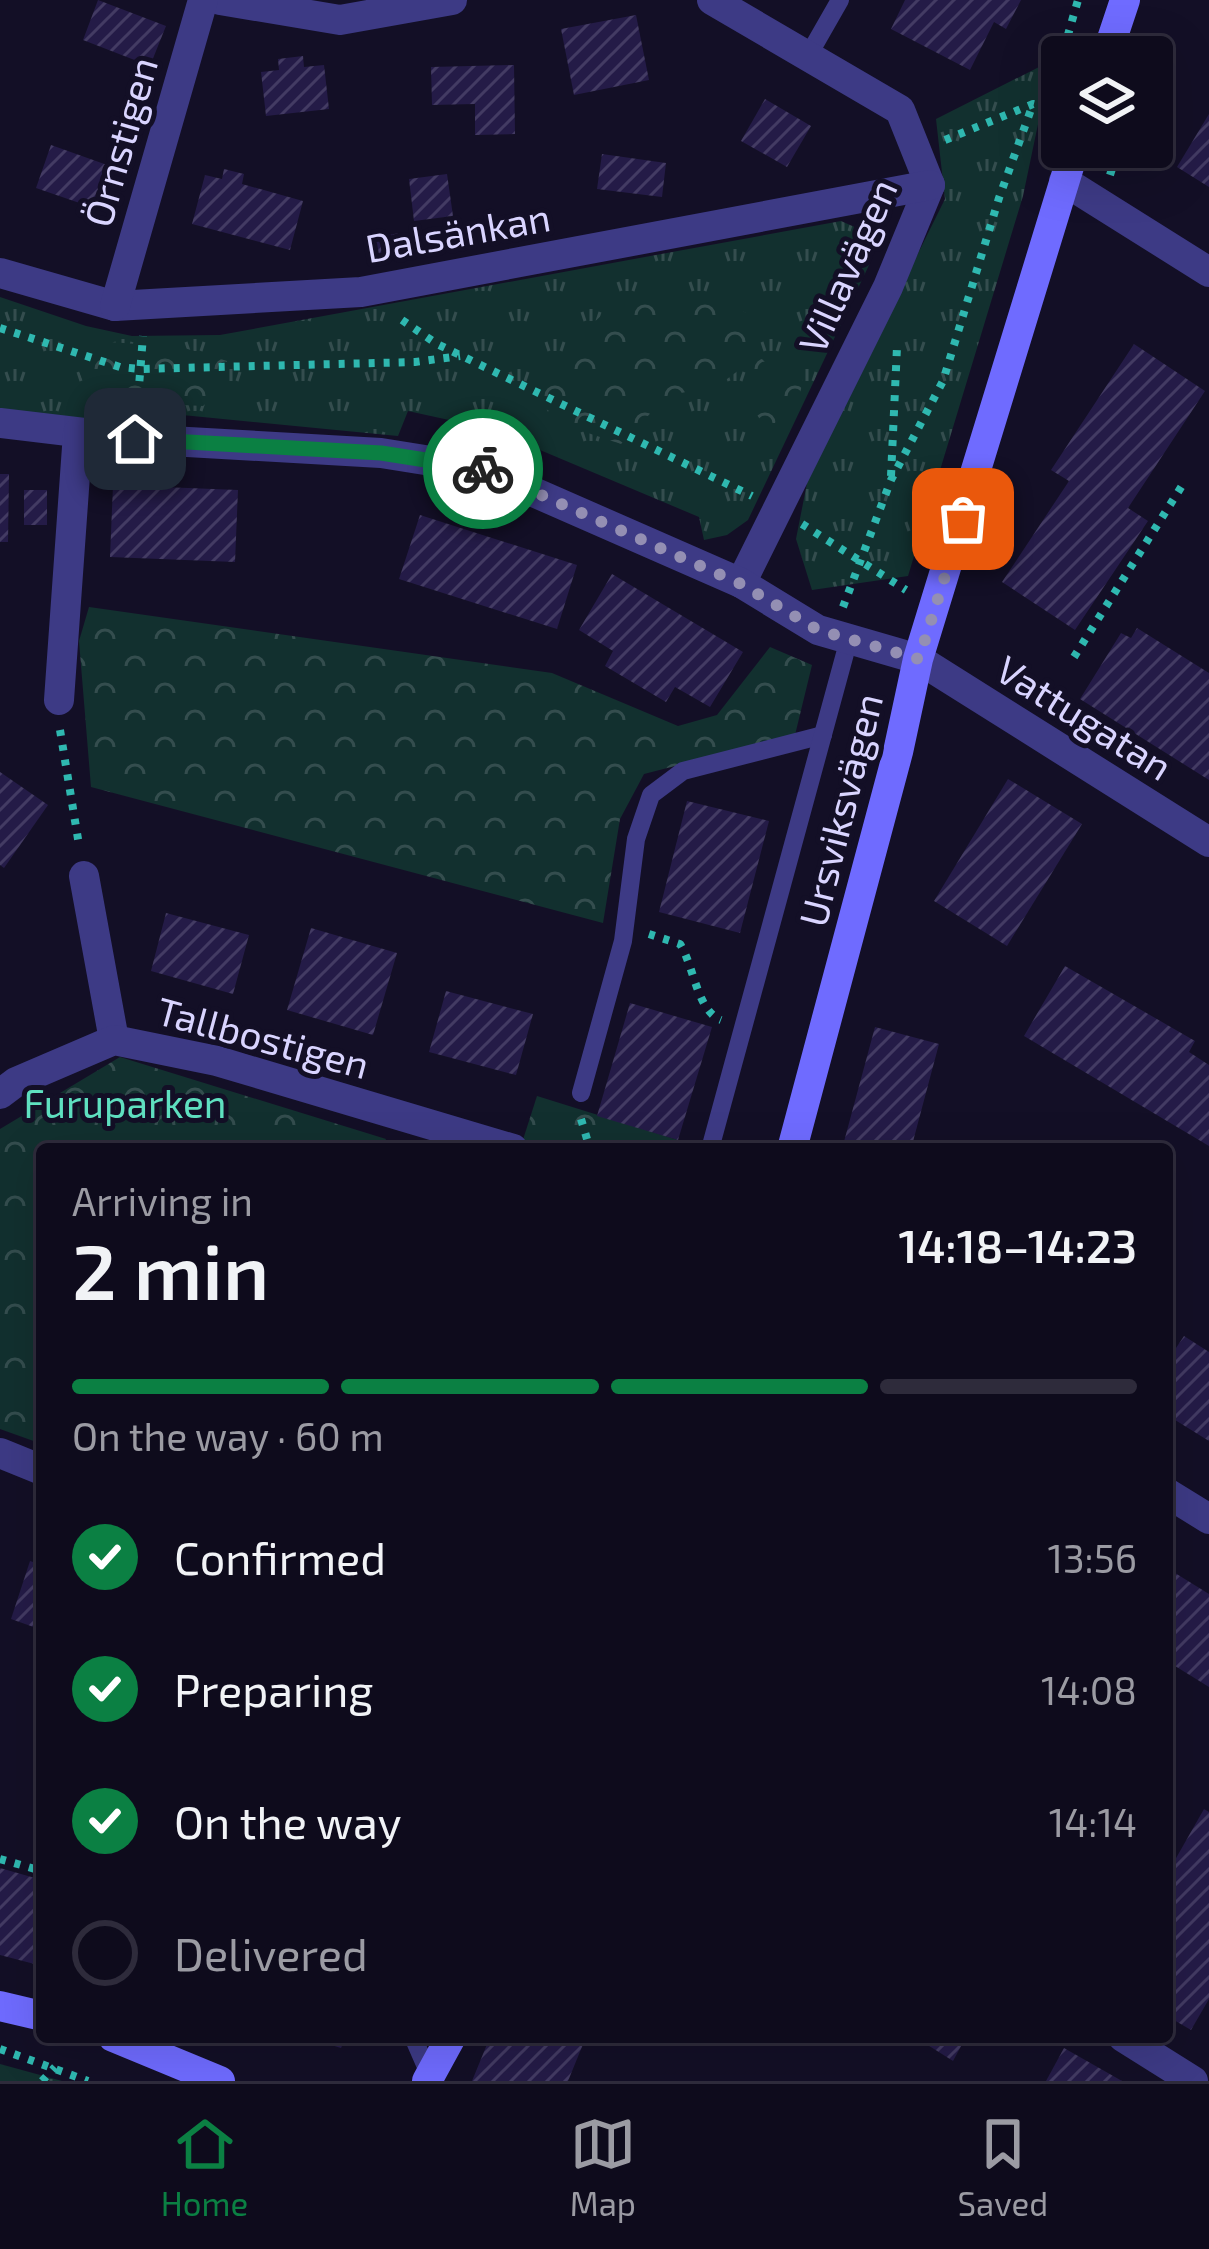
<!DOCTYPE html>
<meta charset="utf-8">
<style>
:root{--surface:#0e0b1c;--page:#1c1929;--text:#f1f3f6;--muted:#9b9ba3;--line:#2e2b3b;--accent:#0b8043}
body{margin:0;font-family:"Exo 2",sans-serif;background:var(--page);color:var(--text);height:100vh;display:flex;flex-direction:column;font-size:45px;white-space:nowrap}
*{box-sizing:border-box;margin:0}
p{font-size:39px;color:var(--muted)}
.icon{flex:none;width:66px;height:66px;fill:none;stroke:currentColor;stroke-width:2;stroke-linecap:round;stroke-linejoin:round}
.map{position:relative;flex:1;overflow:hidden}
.panel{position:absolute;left:36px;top:1143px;width:1137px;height:900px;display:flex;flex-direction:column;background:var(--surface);border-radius:12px;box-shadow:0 12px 48px #0002,0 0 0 3px var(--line)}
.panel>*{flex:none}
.controls{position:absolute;left:1041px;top:36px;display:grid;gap:24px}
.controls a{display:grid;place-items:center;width:132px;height:132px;border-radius:12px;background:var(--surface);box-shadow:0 12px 48px #0002,0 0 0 3px var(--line);font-size:60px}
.pin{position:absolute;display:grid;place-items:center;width:102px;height:102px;color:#fff;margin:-51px;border-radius:24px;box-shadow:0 6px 18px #0006}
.courier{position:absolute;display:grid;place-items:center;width:120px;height:120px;margin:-60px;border:9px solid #0b8043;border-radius:50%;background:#fff;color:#222;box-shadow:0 3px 15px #0007}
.headline em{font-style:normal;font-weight:600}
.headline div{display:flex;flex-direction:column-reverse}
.headline{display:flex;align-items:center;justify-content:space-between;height:204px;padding:0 36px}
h1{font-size:78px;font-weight:600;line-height:90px}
.bar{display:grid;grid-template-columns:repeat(4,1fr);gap:18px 12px;align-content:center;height:144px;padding:0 36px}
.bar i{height:15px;border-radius:9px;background:var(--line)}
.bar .on{background:var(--accent)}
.bar p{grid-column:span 4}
ol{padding:0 36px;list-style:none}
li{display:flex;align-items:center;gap:36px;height:132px}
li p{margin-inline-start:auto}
li .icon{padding:12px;border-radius:50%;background:var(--accent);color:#fff;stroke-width:4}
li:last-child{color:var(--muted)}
li i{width:66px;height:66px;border:6px solid var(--line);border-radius:50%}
.tab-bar{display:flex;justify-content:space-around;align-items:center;height:168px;border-top:3px solid var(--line);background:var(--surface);font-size:33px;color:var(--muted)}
.tab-bar a{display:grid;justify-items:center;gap:6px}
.tab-bar .on{color:var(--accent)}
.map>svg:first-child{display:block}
.grass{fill:url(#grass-tufts)}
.forest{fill:url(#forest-crowns)}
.building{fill:url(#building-hatch)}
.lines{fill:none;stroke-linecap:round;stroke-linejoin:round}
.path{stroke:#2fb8b0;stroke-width:8;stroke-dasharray:6 9;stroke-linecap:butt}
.lane{stroke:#3d3a85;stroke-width:18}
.street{stroke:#3d3a85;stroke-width:30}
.secondary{stroke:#6f6bff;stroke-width:30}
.done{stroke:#948fb3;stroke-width:12;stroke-dasharray:0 21.6}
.route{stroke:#0b8043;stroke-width:15}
.labels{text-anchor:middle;stroke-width:10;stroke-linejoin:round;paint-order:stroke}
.street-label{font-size:39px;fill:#d9d4ff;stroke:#130f26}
.park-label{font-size:39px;fill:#5fe0c0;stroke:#130f26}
</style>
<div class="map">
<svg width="1209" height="2081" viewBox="0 0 1209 2081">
<defs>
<pattern id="grass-tufts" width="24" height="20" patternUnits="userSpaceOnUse" patternTransform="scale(3)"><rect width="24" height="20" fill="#12302f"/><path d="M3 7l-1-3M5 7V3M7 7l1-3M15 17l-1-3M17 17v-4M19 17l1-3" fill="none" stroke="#344d4e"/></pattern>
<pattern id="forest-crowns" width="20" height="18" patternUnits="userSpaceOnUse" patternTransform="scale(3)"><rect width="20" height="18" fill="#12302f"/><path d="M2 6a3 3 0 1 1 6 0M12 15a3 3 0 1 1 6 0" fill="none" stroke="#344d4e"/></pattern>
<pattern id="building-hatch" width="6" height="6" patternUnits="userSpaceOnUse" patternTransform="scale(3)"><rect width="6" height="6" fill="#241b47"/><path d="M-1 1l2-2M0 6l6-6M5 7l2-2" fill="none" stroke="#433b63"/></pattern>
</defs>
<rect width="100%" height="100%" fill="#130f26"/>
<g class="grass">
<polygon points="1043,65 1047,81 1023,196 908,576 812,590 796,539 809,473 945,199 936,119"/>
<polygon points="841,221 859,229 870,241 870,263 748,520 727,535 704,540 699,517 490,429 408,411 398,436 162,413 106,417 102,423 0,410 0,297 86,326 132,336 220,335"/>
<polygon points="0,2064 62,2081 0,2081"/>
</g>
<g class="forest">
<polygon points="706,294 764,321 758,355 777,374 808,353 800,394 768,431 753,409 747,364 719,385 667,396 621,444 579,430 527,397 573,342 620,298"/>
<polygon points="109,342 181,347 227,361 229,384 203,406 123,402 89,395 79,371"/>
<polygon points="89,607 552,673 678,726 717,715 770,647 812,665 795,735 644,774 620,819 603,923 91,787 79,641"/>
<polygon points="120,1057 386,1139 382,1149 42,1149 42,1444 0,1429 0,1129"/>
<polygon points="537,1096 678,1140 676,1149 520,1149"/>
</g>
<g class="building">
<polygon points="98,0 166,26 150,66 83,40"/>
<polygon points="905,0 1021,0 1006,29 994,22 970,70 891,29"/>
<polygon points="636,15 649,80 574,95 561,29"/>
<polygon points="303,56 304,67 324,65 329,109 266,116 261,72 279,70 278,59"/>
<polygon points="514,65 515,134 475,135 475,104 432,105 431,67"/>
<polygon points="765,99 811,126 787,167 741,141"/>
<polygon points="1209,114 1209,187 1177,167"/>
<polygon points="51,145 110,166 94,208 36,188"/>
<polygon points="602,154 666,163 662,197 597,189"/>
<polygon points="224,169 244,174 242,184 303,201 290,250 192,224 205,175 222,179"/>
<polygon points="447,174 453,216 414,221 409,179"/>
<polygon points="400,233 403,254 374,258 371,238"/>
<polygon points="1134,344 1205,391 1128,508 1148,521 1075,630 1002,582 1069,481 1051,470"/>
<polygon points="0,474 9,474 8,542 0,542"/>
<polygon points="113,485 238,490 235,562 110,557"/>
<rect x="24" y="490" width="23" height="35"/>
<polygon points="420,515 577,565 557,629 399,579"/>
<polygon points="612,574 743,652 710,707 675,687 666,702 605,666 613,651 579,630"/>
<polygon points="1137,628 1209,673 1209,780 1080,699 1121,633 1131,638"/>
<polygon points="0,772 48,805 4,868 0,865"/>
<polygon points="1008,779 1082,824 1007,946 934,901"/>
<polygon points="687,801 769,821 740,933 659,912"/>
<polygon points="166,913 249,935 233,994 151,971"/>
<polygon points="311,928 397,953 373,1035 287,1010"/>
<polygon points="1065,966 1195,1041 1189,1052 1209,1065 1209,1146 1024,1036"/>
<polygon points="446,991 533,1014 516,1075 429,1052"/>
<polygon points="630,1003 712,1027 678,1140 597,1116"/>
<polygon points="875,1027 939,1044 911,1149 842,1149"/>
<polygon points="1184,1336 1209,1352 1209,1441 1167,1415 1167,1342 1176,1348"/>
<polygon points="30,1561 42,1565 42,1630 11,1619"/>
<polygon points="1167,1568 1209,1594 1209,1687 1167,1661"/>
<polygon points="1204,1809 1209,1812 1209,1999 1191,2030 1167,2016 1167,1874"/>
<polygon points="0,1868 42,1880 42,1966 0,1955"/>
<polygon points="306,2037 346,2037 341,2048"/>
<polygon points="490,2037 586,2037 568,2081 472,2081"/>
<polygon points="915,2037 966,2037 953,2061"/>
<polygon points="1064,2048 1122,2081 1046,2081"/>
</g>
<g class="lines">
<g class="path">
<polyline points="1047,108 1078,0"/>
<polyline points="945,140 1033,104 1062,111"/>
<polyline points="1110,175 1119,147"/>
<polyline points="402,320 437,344 752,496"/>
<polyline points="0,328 120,367 140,369 415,362 460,356"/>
<polyline points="137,411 143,336"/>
<polyline points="891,476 897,347"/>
<polyline points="802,524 906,590"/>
<polyline points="843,607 891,480 943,381 999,198 1033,104"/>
<polyline points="1074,657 1185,481"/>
<polyline points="60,730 79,845"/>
<path d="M649,934L680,944C694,966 697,1011 721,1020"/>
<polyline points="581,1119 590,1149"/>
<polyline points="0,1859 42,1871"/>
<polyline points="0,2049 88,2081"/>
<polyline points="42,2081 55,2067"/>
</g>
<g class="lane">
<polyline points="808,56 840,0"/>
<polyline points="581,1093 623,941 636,839 651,795 683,771 823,735"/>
<polyline points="710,1149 849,639"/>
<polyline points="413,2037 430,2076"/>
</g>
<g class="street">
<polyline points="220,0 340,20 452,0"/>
<polyline points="712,0 900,110 930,185 888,287 741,583"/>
<polyline points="1064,181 1209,272"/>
<polyline points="0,273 115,306 361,292 930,185"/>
<polyline points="115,306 203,0"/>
<polyline points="0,423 135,439 381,453 481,469 741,583 818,630 918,659 1209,842"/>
<polyline points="59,700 78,433"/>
<polyline points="84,876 114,1040"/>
<polyline points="0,1094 16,1082 114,1040 217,1061 513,1149"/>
<polyline points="0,1453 42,1470"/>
<polyline points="1167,1493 1209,1519"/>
<polyline points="1123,2037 1193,2081"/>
</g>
<g class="secondary">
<polyline points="1106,57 1125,0"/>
<polyline points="792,1149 898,752 918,659 1075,147"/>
<polyline points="0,2006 42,2016"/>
<polyline points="113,2037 220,2081"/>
<polyline points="427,2081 451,2037"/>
</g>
</g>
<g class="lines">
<polyline class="done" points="483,469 741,584 818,630 919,659 963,519"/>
<polyline class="route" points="135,439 381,453 483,469"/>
</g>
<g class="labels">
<g class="street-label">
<text transform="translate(121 142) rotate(-74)" y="14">Örnstigen</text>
<text transform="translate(458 233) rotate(-10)" y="14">Dalsänkan</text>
<text transform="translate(848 266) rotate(-66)" y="14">Villavägen</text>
<text transform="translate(1084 718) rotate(32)" y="14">Vattugatan</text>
<text transform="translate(841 810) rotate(-76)" y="14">Ursviksvägen</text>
<text transform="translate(263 1038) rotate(15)" y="14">Tallbostigen</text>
</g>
<g class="park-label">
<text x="125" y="1118">Furuparken</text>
</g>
</g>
</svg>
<div class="controls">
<a><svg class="icon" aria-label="layers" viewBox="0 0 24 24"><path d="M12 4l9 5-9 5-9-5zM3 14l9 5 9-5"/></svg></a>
</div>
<div class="pin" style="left:963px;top:519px;background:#ea580c"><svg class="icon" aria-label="bag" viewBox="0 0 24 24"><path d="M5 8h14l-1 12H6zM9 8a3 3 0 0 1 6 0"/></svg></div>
<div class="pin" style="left:135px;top:439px;background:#1f2937"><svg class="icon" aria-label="home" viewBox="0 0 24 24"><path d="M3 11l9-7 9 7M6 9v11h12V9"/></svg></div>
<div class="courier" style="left:483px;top:469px"><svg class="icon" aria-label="bike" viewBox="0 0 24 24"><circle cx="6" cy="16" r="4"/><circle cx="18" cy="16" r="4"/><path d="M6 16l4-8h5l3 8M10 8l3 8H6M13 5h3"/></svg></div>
<section class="panel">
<div class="headline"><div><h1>2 min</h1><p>Arriving in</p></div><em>14:18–14:23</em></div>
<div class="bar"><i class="on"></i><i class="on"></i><i class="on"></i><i></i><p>On the way · 60 m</p></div>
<ol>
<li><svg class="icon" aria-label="check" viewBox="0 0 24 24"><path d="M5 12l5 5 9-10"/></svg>Confirmed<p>13:56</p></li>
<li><svg class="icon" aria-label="check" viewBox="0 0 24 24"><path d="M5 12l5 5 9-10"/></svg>Preparing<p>14:08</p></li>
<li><svg class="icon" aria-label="check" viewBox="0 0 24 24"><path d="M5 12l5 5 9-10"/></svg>On the way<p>14:14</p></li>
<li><i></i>Delivered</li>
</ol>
</section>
</div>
<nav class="tab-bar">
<a class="on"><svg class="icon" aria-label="home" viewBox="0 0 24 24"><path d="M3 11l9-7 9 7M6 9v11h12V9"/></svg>Home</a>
<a><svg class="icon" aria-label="map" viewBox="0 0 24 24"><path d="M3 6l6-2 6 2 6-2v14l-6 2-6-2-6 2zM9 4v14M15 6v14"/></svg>Map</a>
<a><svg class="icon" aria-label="saved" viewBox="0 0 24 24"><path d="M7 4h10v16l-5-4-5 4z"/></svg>Saved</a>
</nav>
